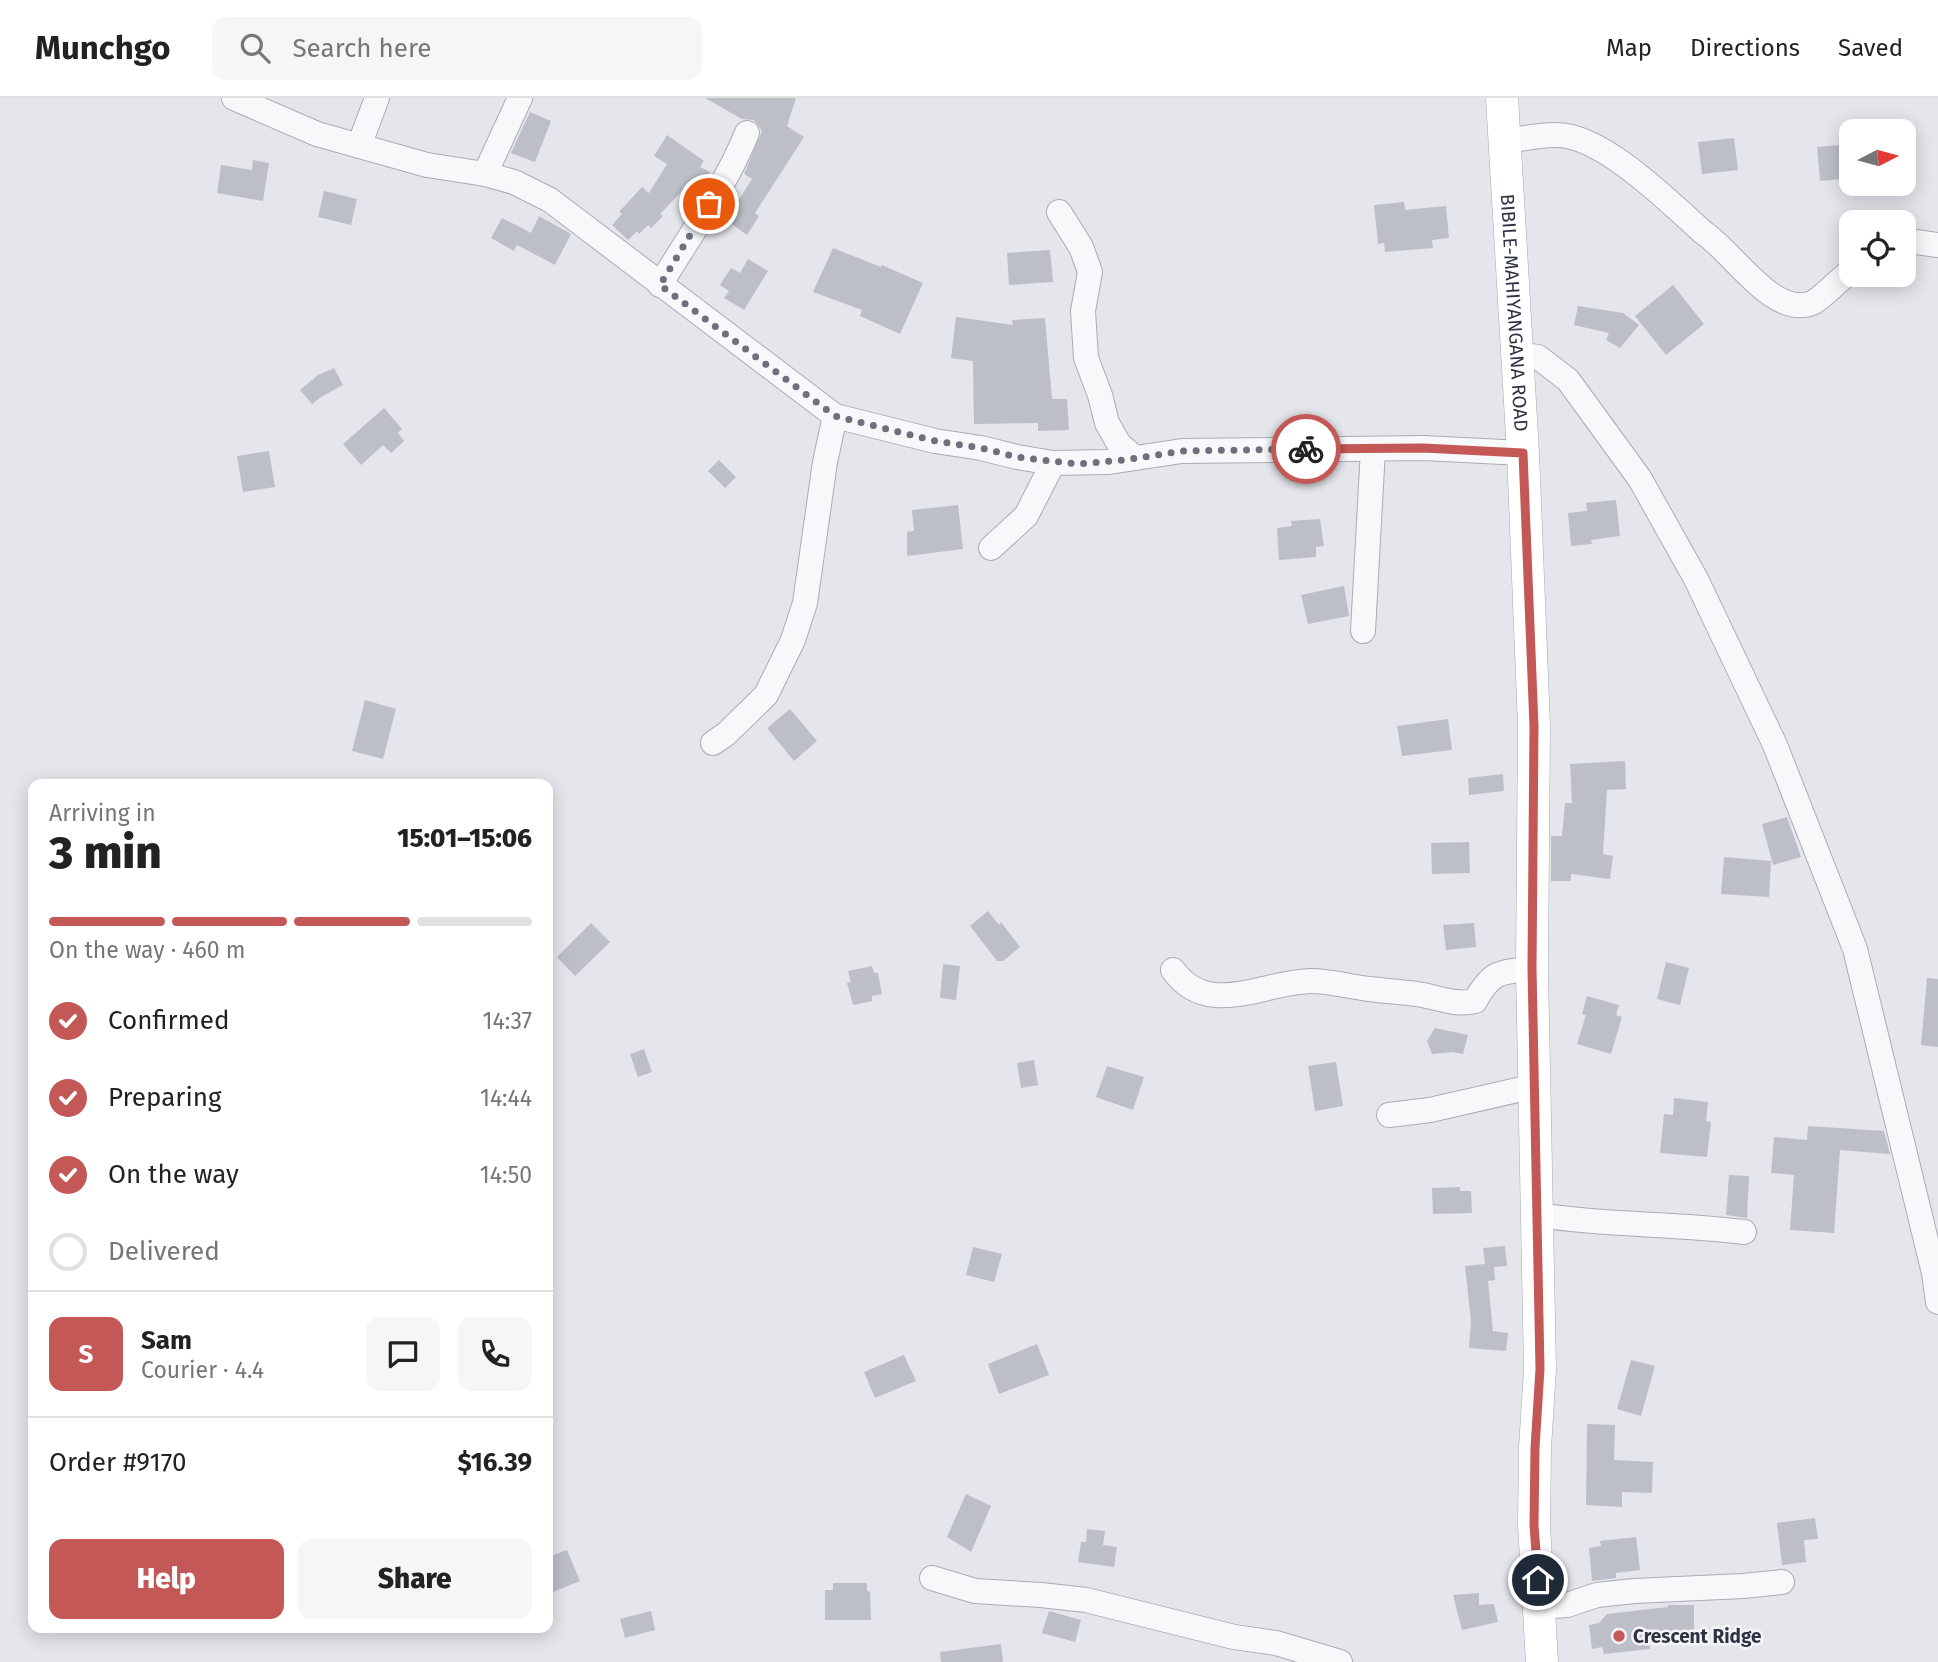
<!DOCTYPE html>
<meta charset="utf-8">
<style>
:root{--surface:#fff;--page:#f6f6f6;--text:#222;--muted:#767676;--line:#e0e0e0;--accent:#c35857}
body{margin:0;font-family:"Fira Sans",sans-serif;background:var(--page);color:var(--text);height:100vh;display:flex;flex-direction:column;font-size:26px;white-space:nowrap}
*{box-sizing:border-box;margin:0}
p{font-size:23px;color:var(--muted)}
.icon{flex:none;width:38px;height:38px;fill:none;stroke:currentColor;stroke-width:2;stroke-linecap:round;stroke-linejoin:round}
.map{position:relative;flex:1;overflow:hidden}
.sheet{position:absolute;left:28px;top:681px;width:525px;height:854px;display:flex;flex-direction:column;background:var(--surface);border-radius:14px;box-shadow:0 4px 18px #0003}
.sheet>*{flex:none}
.needle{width:46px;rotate:84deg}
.tools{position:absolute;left:1839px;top:21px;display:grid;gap:14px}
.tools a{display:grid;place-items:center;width:77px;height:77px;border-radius:14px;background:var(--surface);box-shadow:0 4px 18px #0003;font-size:35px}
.pin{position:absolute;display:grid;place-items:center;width:60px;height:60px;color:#fff;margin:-30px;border:4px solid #fff;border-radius:50%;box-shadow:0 2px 7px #0007}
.courier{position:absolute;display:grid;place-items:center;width:70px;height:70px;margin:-35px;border:5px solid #c35857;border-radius:50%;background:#fff;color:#222;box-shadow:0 2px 9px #0007}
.head em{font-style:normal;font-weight:800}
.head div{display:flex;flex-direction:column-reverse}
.head{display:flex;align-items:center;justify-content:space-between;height:119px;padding:0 21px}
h1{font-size:46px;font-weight:800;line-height:52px}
.bar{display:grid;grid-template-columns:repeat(4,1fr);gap:10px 7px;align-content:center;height:84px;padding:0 21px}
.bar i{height:9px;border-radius:5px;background:var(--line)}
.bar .selected{background:var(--accent)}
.bar p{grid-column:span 4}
.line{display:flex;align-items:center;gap:18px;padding:0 21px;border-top:2px solid var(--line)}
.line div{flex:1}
.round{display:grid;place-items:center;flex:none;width:74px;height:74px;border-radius:14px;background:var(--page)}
ol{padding:0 21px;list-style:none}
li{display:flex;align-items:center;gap:21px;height:77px}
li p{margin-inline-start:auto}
li .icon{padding:7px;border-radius:50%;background:var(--accent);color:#fff;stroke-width:4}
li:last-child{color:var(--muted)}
li i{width:38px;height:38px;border:4px solid var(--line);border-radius:50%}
.primary-button{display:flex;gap:14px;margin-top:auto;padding:14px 21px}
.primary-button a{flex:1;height:80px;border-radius:14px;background:var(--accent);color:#fff;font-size:28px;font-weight:800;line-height:80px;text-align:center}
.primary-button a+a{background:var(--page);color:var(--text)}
header{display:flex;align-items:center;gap:42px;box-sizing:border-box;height:98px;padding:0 35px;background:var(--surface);border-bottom:2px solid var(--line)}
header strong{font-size:33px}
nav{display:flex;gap:38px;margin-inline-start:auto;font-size:24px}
.search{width:490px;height:63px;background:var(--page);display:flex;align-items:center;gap:18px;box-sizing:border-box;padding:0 24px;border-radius:14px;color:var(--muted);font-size:26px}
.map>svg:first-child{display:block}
.building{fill:#bcbfc7}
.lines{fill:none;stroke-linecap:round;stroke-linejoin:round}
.minor-casing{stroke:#aaacb5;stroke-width:26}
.major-casing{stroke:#a5a9b6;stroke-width:33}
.minor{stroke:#f7f8fa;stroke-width:24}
.major{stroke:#fff;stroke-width:32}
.done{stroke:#6e717d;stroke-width:7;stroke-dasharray:0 12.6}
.route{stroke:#c35857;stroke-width:9}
.poi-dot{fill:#c35857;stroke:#f4f5f8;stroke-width:2.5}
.labels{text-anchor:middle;stroke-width:5;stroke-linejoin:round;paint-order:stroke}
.street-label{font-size:19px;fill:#2e3242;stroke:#f4f5f8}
.poi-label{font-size:19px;font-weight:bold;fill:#2e3242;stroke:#f4f5f8;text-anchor:start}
</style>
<header>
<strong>Munchgo</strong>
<div class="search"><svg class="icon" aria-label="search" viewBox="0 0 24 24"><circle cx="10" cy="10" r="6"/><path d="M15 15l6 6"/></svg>Search here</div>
<nav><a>Map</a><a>Directions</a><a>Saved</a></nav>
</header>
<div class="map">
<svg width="1938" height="1564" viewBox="0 0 1938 1564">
<rect width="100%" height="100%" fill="#e5e6eb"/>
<g class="building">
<polygon points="705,0 796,0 787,28 804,39 755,115 759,118 747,137 726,122 752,81 744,76 762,33 754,22 742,21"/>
<polygon points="530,14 551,23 535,64 511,55"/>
<polygon points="667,37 704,63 700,69 710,74 698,93 691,89 687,95 683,92 660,116 663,118 651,130 648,127 639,136 637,133 628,142 612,127 622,116 619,114 642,89 649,95 667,66 654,58"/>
<polygon points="1734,40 1738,72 1702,76 1698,44"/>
<polygon points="1852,46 1852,80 1820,83 1817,49"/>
<polygon points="253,62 269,65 263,103 217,95 221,67 252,72"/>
<polygon points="324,93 357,101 351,127 318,119"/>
<polygon points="1404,104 1405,112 1446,108 1449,140 1432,142 1433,150 1385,154 1384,145 1378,146 1374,107"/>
<polygon points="539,118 571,136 555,167 517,147 514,153 491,140 502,120 531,135"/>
<polygon points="833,150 881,169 882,167 923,185 900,236 860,218 862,212 813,194"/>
<polygon points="1050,152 1053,184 1009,187 1007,155"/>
<polygon points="748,161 768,173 744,212 724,200 729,193 720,187 731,170 740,175"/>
<polygon points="1673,187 1704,226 1666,257 1635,218"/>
<polygon points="1578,208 1623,215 1639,227 1620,250 1606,242 1609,235 1574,227"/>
<polygon points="956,219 1013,227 1012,222 1045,220 1052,301 1067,301 1069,332 1038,333 1038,325 974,326 973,263 951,260"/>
<polygon points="334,270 343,287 321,299 312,306 300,292 318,277"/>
<polygon points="384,310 402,331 398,335 404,343 391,355 383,347 361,367 343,346"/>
<polygon points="269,353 275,389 243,394 237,358"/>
<polygon points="719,362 736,379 725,390 708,373"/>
<polygon points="1616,402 1620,438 1591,442 1592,446 1571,448 1568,415 1587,413 1586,405"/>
<polygon points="958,407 963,451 907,458 907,434 914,433 912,412"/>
<polygon points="1320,421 1324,448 1316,449 1316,459 1279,462 1277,430 1292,428 1291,423"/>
<polygon points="1344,488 1349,518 1308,526 1301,497"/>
<polygon points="365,602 396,611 383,661 352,653"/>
<polygon points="790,611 817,643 794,663 767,630"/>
<polygon points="1448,621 1452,652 1402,658 1397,628"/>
<polygon points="1625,663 1626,691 1607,692 1603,756 1613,758 1610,781 1571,776 1571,783 1551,783 1551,738 1562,738 1565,705 1572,705 1570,666"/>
<polygon points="1503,676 1504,693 1469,697 1468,680"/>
<polygon points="1787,719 1801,759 1773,767 1762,726"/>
<polygon points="1469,744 1470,775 1432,776 1431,745"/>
<polygon points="1724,759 1771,763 1769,799 1721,796"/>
<polygon points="988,813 999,827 1001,824 1020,849 1003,863 997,863 970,828"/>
<polygon points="591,825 610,844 575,878 557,859"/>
<polygon points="1474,825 1476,849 1446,852 1443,827"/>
<polygon points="1666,864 1689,870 1680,907 1657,901"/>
<polygon points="943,866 960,868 956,902 940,900"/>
<polygon points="872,868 874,875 878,875 882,896 872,898 872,903 853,907 847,885 851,884 848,873"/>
<polygon points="1927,880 1938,881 1938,949 1921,947"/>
<polygon points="1587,898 1619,907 1616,917 1622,919 1611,956 1577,946 1586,917 1582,916"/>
<polygon points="1435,930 1468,937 1463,956 1453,954 1432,956 1427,943"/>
<polygon points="644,951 652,974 638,979 630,956"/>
<polygon points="1034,962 1038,987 1021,990 1017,965"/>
<polygon points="1336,964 1343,1008 1315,1013 1308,968"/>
<polygon points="1107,968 1144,979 1133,1012 1096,999"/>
<polygon points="1674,1000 1708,1004 1706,1023 1711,1024 1707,1059 1660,1055 1664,1016 1673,1017"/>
<polygon points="1808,1028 1884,1033 1890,1056 1840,1052 1834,1135 1790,1132 1794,1077 1771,1075 1774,1039 1807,1042"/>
<polygon points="1729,1077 1749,1078 1747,1120 1726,1117"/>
<polygon points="1460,1089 1460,1093 1471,1093 1472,1115 1433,1116 1432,1090"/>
<polygon points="1505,1148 1507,1168 1494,1169 1495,1182 1488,1183 1493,1233 1508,1235 1506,1253 1469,1250 1471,1224 1465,1168 1485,1166 1483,1150"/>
<polygon points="973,1149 1002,1156 994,1184 966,1177"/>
<polygon points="1037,1246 1049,1277 999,1296 988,1266"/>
<polygon points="904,1257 916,1283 875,1300 864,1274"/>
<polygon points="1631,1262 1655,1268 1641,1318 1617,1311"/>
<polygon points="1587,1326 1615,1327 1614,1362 1653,1364 1652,1395 1622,1394 1622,1409 1586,1407"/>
<polygon points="966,1396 991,1408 971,1454 947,1439"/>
<polygon points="1815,1420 1818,1441 1804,1442 1806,1464 1782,1467 1777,1425"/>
<polygon points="1087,1431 1105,1433 1103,1447 1117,1449 1114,1469 1078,1464 1081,1444 1086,1444"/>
<polygon points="1636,1439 1640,1472 1616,1475 1616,1480 1592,1483 1589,1450 1601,1448 1600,1443"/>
<polygon points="567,1452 580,1483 548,1496 548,1459"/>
<polygon points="833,1485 867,1485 867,1493 870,1494 871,1522 825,1522 825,1492 833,1492"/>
<polygon points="1479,1495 1479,1507 1494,1506 1498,1524 1462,1532 1453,1497"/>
<polygon points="1668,1507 1694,1507 1694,1539 1649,1539 1650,1551 1604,1556 1602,1549 1592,1551 1589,1527 1599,1525 1607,1516 1668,1509"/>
<polygon points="651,1513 655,1532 625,1540 620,1521"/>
<polygon points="1049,1513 1081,1522 1075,1544 1042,1535"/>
<polygon points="1001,1546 1003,1564 941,1564 940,1554"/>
</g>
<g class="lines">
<defs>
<g id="minor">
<polyline points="234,0 317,36 427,67 485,76 514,84 550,102 835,318 935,343 981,350 1017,359 1053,365 1109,364 1182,353 1423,350 1523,355"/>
<path d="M1504,44C1521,41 1540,36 1558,37C1604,38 1670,105 1704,135C1733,154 1775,223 1814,204C1823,199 1841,180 1852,172"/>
<polyline points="359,48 377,0"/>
<polyline points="485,76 520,0"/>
<polyline points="1059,114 1081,149 1090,174 1083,213 1086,260 1100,297 1107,325 1119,346 1135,360"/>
<polyline points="1904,146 1916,144 1938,147"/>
<path d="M660,187C690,137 725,89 747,35"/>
<polyline points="1517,256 1538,259 1568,282 1640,381 1696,481 1775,647 1855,851 1934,1175 1938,1204"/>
<polyline points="991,450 1026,418 1053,365"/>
<polyline points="1363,533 1373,351"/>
<polyline points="713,645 726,636 766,597 793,542 805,505 825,364 835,318"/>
<path d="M1173,872C1208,921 1263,884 1311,883C1331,883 1351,889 1370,891C1385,893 1402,894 1417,896C1437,899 1455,908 1475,903C1492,873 1499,874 1532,871"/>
<polyline points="1389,1017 1430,1012 1535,988"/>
<path d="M1539,1117C1607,1128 1676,1125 1744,1134"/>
<polyline points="932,1480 975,1493 1041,1497 1086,1502 1234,1539 1276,1545 1340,1564"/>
<polyline points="1539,1509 1567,1507 1597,1497 1634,1493 1743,1488 1782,1484"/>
</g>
<g id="major">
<path id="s1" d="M1502,0L1523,355L1534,628L1532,871L1540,1271L1535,1350L1534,1427L1542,1564"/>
</g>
</defs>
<use href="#minor" class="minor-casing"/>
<use href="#major" class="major-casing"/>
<use href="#minor" class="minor"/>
<use href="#major" class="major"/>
</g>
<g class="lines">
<polyline class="done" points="709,106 660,187 835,318 935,343 981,350 1017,359 1077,366 1125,362 1182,353 1306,351"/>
<polyline class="route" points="1306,351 1423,350 1523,355 1534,628 1532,870 1540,1271 1535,1350 1534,1427 1538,1482"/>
</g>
<circle class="poi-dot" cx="1619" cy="1538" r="7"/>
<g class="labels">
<g class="street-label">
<text dy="7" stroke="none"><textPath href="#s1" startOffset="215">BIBILE-MAHIYANGANA ROAD</textPath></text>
</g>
<g class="poi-label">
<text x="1633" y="1545">Crescent Ridge</text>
</g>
</g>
</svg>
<div class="tools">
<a><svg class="needle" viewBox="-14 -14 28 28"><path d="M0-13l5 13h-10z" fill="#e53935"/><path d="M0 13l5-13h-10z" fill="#767676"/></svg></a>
<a><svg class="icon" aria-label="locate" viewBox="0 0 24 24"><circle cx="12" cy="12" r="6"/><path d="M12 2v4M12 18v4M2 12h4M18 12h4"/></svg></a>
</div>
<div class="pin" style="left:709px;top:106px;background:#ea580c"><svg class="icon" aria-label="bag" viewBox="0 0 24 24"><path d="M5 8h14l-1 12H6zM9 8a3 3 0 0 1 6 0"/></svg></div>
<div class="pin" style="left:1538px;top:1482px;background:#1f2937"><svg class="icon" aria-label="home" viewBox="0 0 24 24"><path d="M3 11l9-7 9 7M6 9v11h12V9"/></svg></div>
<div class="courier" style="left:1306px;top:351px"><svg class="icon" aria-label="bike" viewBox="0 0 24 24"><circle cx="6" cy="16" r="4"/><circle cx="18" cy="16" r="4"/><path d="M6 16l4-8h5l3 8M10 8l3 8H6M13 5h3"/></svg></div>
<section class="sheet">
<div class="head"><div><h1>3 min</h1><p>Arriving in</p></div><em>15:01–15:06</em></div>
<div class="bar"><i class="selected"></i><i class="selected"></i><i class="selected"></i><i></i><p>On the way · 460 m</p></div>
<ol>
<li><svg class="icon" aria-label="check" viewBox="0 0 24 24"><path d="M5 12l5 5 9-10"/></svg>Confirmed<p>14:37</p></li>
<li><svg class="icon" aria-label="check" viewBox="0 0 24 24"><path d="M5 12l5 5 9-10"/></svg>Preparing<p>14:44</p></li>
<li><svg class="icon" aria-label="check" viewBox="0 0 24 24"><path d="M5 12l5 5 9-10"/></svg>On the way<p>14:50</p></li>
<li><i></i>Delivered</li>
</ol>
<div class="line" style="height:126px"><b class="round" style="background:var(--accent);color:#fff">S</b><div><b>Sam</b><p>Courier · 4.4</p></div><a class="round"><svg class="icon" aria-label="chat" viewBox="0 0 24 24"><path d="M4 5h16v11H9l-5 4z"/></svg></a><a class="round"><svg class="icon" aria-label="phone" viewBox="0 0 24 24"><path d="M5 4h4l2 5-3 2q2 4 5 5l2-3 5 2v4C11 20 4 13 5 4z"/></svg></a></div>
<div class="line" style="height:91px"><div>Order #9170</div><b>$16.39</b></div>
<div class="primary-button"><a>Help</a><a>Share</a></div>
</section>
</div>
